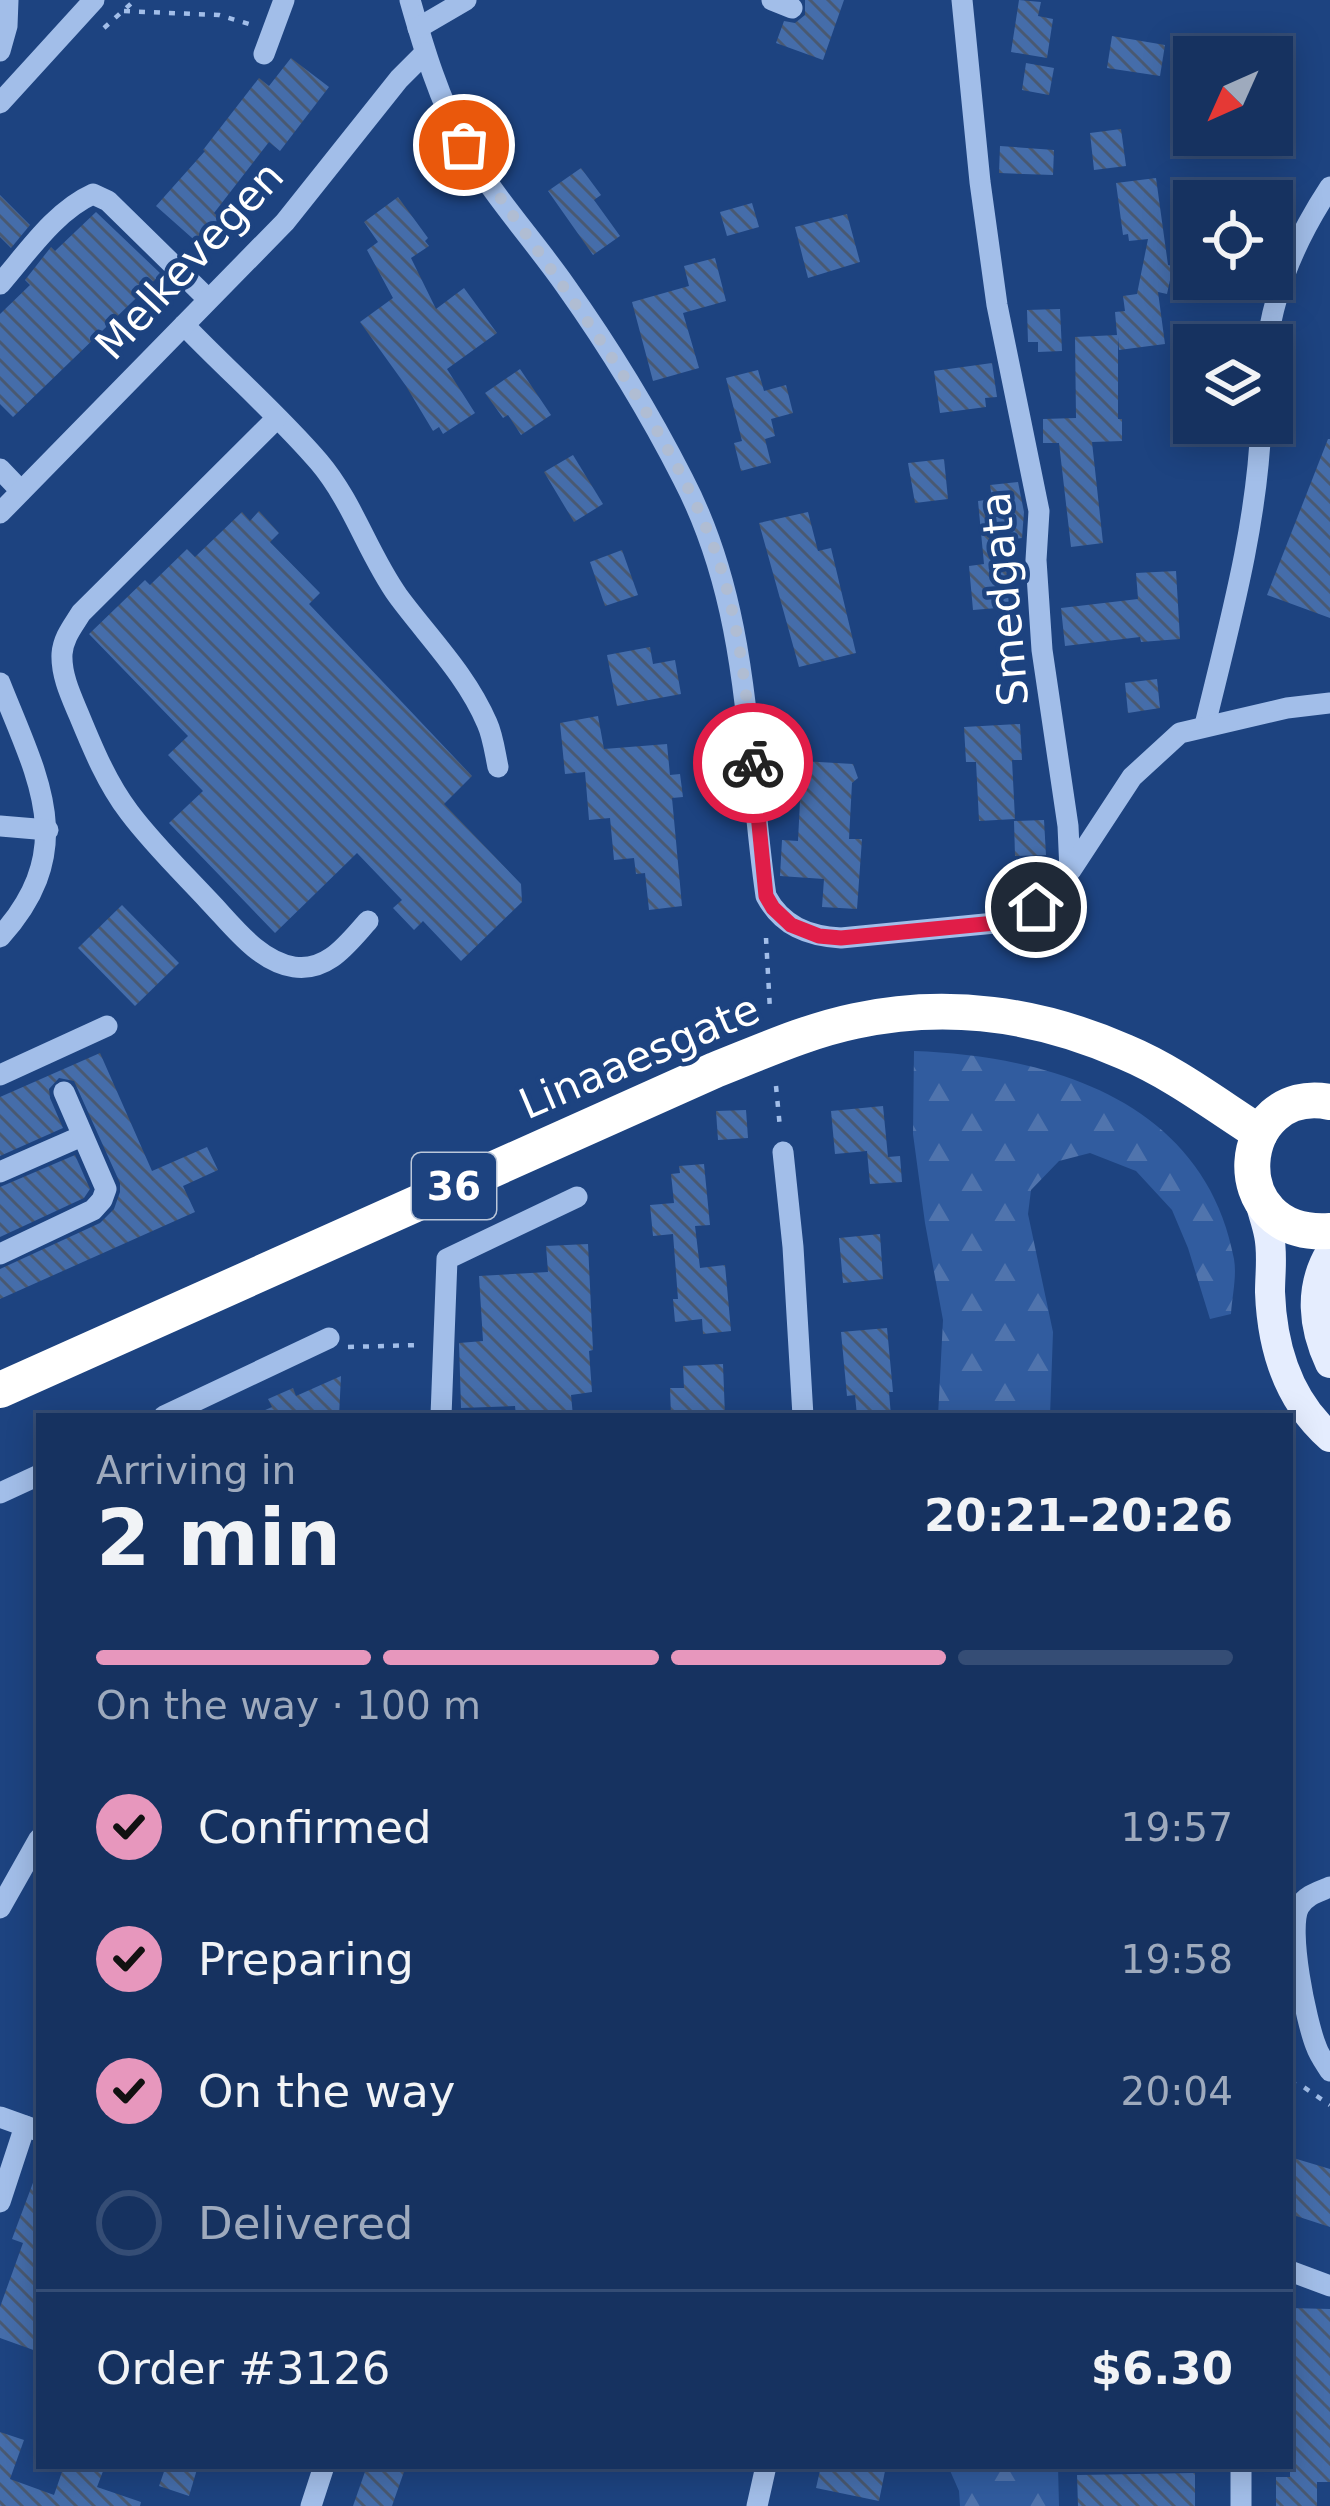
<!DOCTYPE html>
<meta charset="utf-8">
<style>
:root{--surface:#163260;--page:#233e69;--text:#f1f3f6;--muted:#9eaabd;--line:#354d75;--accent:#e797bd}
body{margin:0;font-family:"DejaVu Sans",sans-serif;background:var(--page);color:var(--text);height:100vh;display:flex;flex-direction:column;font-size:45px;white-space:nowrap}
*{box-sizing:border-box;margin:0}
p{font-size:39px;color:var(--muted)}
.icon{flex:none;width:66px;height:66px;fill:none;stroke:currentColor;stroke-width:2;stroke-linecap:round;stroke-linejoin:round}
.map{position:relative;flex:1;overflow:hidden}
.side{position:absolute;left:36px;top:1413px;width:1257px;height:1056px;display:flex;flex-direction:column;background:var(--surface);border-radius:0px;box-shadow:0 6px 30px #0003,0 0 0 3px var(--line)}
.side>*{flex:none}
.needle{width:78px;rotate:225deg}
.fabs{position:absolute;left:1173px;top:36px;display:grid;gap:24px}
.fabs a{display:grid;place-items:center;width:120px;height:120px;border-radius:0px;background:var(--surface);box-shadow:0 6px 30px #0003,0 0 0 3px var(--line);font-size:60px}
.pin{position:absolute;display:grid;place-items:center;width:102px;height:102px;color:#fff;margin:-51px;border:6px solid #fff;border-radius:50%;box-shadow:0 3px 12px #0007}
.courier{position:absolute;display:grid;place-items:center;width:120px;height:120px;margin:-60px;border:9px solid #e11d48;border-radius:50%;background:#fff;color:#222;box-shadow:0 3px 15px #0007}
.summary em{font-style:normal;font-weight:700}
.summary div{display:flex;flex-direction:column-reverse}
.summary{display:flex;align-items:center;justify-content:space-between;height:204px;padding:0 60px}
h1{font-size:78px;font-weight:700;line-height:90px}
.bar{display:grid;grid-template-columns:repeat(4,1fr);gap:18px 12px;align-content:center;height:144px;padding:0 60px}
.bar i{height:15px;border-radius:9px;background:var(--line)}
.bar .active{background:var(--accent)}
.bar p{grid-column:span 4}
.line{display:flex;align-items:center;gap:30px;padding:0 60px;border-top:3px solid var(--line)}
.line div{flex:1}
ol{padding:0 60px;list-style:none}
li{display:flex;align-items:center;gap:36px;height:132px}
li p{margin-inline-start:auto}
li .icon{padding:12px;border-radius:50%;background:var(--accent);color:#111;stroke-width:4}
li:last-child{color:var(--muted)}
li i{width:66px;height:66px;border:6px solid var(--line);border-radius:50%}
.map>svg:first-child{display:block}
.forest{fill:url(#forest-firs)}
.building{fill:url(#building-back-hatch)}
.lines{fill:none;stroke-linecap:round;stroke-linejoin:round}
.path{stroke:#a2bee9;stroke-width:4.5;stroke-dasharray:6 9;stroke-linecap:butt}
.minor{stroke:#a2bee9;stroke-width:21}
.major{stroke:#e5edfe;stroke-width:30}
.highway{stroke:#fff;stroke-width:36}
.done{stroke:#b0bdd3;stroke-width:12;stroke-dasharray:0 21.6}
.route{stroke:#e11d48;stroke-width:15}
.labels{text-anchor:middle;stroke-width:9;stroke-linejoin:round;paint-order:stroke}
.shield{fill:#1d4380;stroke:#bbc7d9;stroke-width:3}
.shield-label{font-size:39px;font-weight:bold;fill:#fff}
.street-label{font-size:42px;fill:#fff;stroke:#1d4380}
</style>
<div class="map">
<svg width="1330" height="2506" viewBox="0 0 1330 2506">
<defs>
<pattern id="forest-firs" width="22" height="20" patternUnits="userSpaceOnUse" patternTransform="scale(3)"><rect width="22" height="20" fill="#315c9f"/><path d="M5 1l3.5 6h-7zM16 11l3.5 6h-7z" fill="#5074ad"/></pattern>
<pattern id="building-back-hatch" width="6" height="6" patternUnits="userSpaceOnUse" patternTransform="scale(3)"><rect width="6" height="6" fill="#456daa"/><path d="M-1 5l2 2M0 0l6 6M5-1l2 2" fill="none" stroke="#495972"/></pattern>
</defs>
<rect width="100%" height="100%" fill="#1d4380"/>
<g class="forest">
<path d="M914,1051C1054,1056 1205,1103 1234,1259C1237,1276 1232,1297 1231,1314L1210,1319L1188,1248L1172,1210L1136,1171L1090,1153L1059,1161L1031,1190L1028,1214L1053,1332L1050,1416H938L943,1320L925,1223L913,1134Z"/>
<polygon points="948,2466 1058,2466 1059,2506 960,2506 959,2491"/>
</g>
<g class="building">
<polygon points="805,0 844,0 823,60 776,43 784,21 795,23 805,15"/>
<polygon points="1019,0 1041,2 1038,16 1053,19 1047,58 1011,52"/>
<polygon points="1112,36 1165,45 1160,76 1107,68"/>
<polygon points="291,58 329,87 280,151 269,142 214,213 222,220 200,245 156,206 205,151 203,150 259,78 269,86"/>
<polygon points="1026,63 1054,68 1049,95 1022,90"/>
<polygon points="1121,129 1126,166 1094,170 1090,133"/>
<polygon points="1000,146 1054,150 1053,175 999,173"/>
<polygon points="581,168 601,195 594,200 620,236 593,255 548,191"/>
<polygon points="1156,178 1168,265 1173,266 1167,294 1158,292 1165,344 1119,350 1118,337 1118,419 1122,419 1122,441 1092,442 1103,543 1071,547 1059,443 1043,443 1043,419 1076,418 1075,337 1117,335 1115,312 1125,311 1123,296 1137,294 1148,239 1129,241 1128,234 1123,235 1116,183"/>
<polygon points="0,195 30,225 11,248 0,237"/>
<polygon points="398,197 428,238 425,241 429,246 411,258 436,309 464,288 497,333 447,369 475,413 443,434 439,427 433,431 406,386 360,322 393,298 367,250 378,242 364,222"/>
<polygon points="752,203 759,227 727,236 720,212"/>
<polygon points="96,212 161,274 13,417 0,404 0,314 30,285 25,280 51,247 55,251"/>
<polygon points="847,214 860,262 808,278 795,227"/>
<polygon points="715,258 726,301 683,313 699,368 653,381 632,302 689,286 684,266"/>
<polygon points="1060,309 1062,351 1038,352 1038,342 1028,342 1027,310"/>
<polygon points="992,363 997,397 985,398 986,407 940,413 934,371"/>
<polygon points="520,369 551,415 521,435 508,415 503,418 485,393"/>
<polygon points="758,370 764,391 786,385 793,413 771,419 775,436 765,439 771,463 741,471 734,443 742,441 726,378"/>
<polygon points="1328,439 1330,439 1330,618 1267,595"/>
<polygon points="573,455 603,504 574,522 544,472"/>
<polygon points="944,459 948,499 915,503 908,463"/>
<polygon points="1018,482 1024,512 1022,538 1004,540 1009,607 973,610 969,566 984,564 978,501 992,499 990,485"/>
<polygon points="259,511 279,533 270,542 320,593 309,604 472,776 444,804 521,884 522,902 461,961 423,921 414,930 393,908 402,900 357,853 275,933 169,823 203,791 168,755 188,736 89,634 145,580 150,585 187,549 195,557 242,512 250,521"/>
<polygon points="808,512 818,551 831,548 856,653 799,667 759,523"/>
<polygon points="622,550 638,595 605,606 590,562"/>
<polygon points="1176,571 1180,639 1141,642 1140,637 1065,646 1061,608 1138,599 1136,573"/>
<polygon points="650,647 653,664 675,660 681,694 617,706 607,655"/>
<polygon points="1157,679 1160,708 1128,713 1125,683"/>
<polygon points="598,716 604,749 667,744 670,775 680,774 683,797 672,798 682,906 649,910 645,873 636,874 634,858 614,860 610,818 589,820 585,772 565,774 560,723"/>
<polygon points="1020,724 1022,760 1012,760 1015,819 979,821 976,762 966,762 964,727"/>
<polygon points="802,761 853,764 858,778 852,783 849,839 862,839 857,909 822,907 824,879 780,876 782,840 798,841"/>
<polygon points="1044,820 1046,855 1015,856 1014,821"/>
<polygon points="122,905 179,963 135,1006 78,948"/>
<polygon points="100,1053 152,1171 207,1147 218,1170 183,1186 195,1212 0,1299 0,1269 100,1223 114,1209 120,1192 120,1183 74,1081 59,1078 49,1089 50,1098 63,1128 0,1156 0,1097"/>
<polygon points="883,1106 888,1157 900,1156 902,1182 870,1184 867,1151 835,1154 831,1111"/>
<polygon points="746,1110 748,1138 718,1140 716,1111"/>
<polygon points="75,1155 90,1189 84,1198 0,1237 0,1187"/>
<polygon points="704,1164 710,1225 695,1226 700,1268 725,1265 731,1331 703,1334 702,1319 675,1322 673,1299 678,1299 673,1234 653,1236 650,1205 674,1203 671,1174 680,1173 679,1166"/>
<polygon points="880,1234 883,1279 843,1283 839,1238"/>
<polygon points="588,1244 593,1350 589,1351 592,1392 571,1395 573,1416 516,1416 515,1406 461,1408 459,1343 483,1341 479,1276 548,1272 546,1246"/>
<polygon points="887,1328 893,1392 889,1392 891,1416 857,1416 855,1395 847,1396 841,1332"/>
<polygon points="723,1364 725,1416 671,1416 670,1388 684,1388 683,1366"/>
<polygon points="341,1376 339,1416 252,1416 272,1407 268,1399 293,1388 296,1396"/>
<polygon points="1290,2157 1330,2169 1330,2227 1290,2214"/>
<polygon points="37,2172 39,2173 39,2352 0,2338 0,2307 23,2243 12,2239"/>
<polygon points="1290,2308 1330,2309 1330,2482 1317,2482 1317,2506 1276,2506 1276,2477 1290,2477"/>
<polygon points="0,2432 24,2440 10,2479 54,2495 64,2466 105,2466 97,2487 141,2502 140,2506 0,2506"/>
<polygon points="166,2466 198,2466 189,2496 159,2486"/>
<polygon points="367,2466 406,2466 392,2506 353,2506"/>
<polygon points="821,2466 886,2466 879,2501 816,2488"/>
<polygon points="1195,2473 1195,2506 1078,2506 1077,2475"/>
</g>
<g class="lines">
<g class="path">
<polyline points="124,11 219,15 249,24"/>
<polyline points="104,28 135,0"/>
<polyline points="766,938 770,1010"/>
<polyline points="776,1086 780,1128"/>
<polyline points="348,1347 420,1345"/>
<polyline points="1290,2083 1302,2086 1330,2105"/>
</g>
<g class="minor">
<path d="M410,0C424,49 439,99 464,145C492,195 532,238 565,285C609,347 649,412 683,479C752,612 745,752 766,896C782,926 808,936 841,938L995,923C1029,913 1048,897 1070,871L1068,826L1042,650L1036,560L1039,511L997,305L980,182L962,0"/>
<polyline points="772,0 792,8"/>
<polyline points="418,28 466,0"/>
<polyline points="0,51 7,26 8,0"/>
<polyline points="264,54 284,0"/>
<polyline points="0,103 94,0"/>
<path d="M0,284C27,253 55,211 93,194L108,201L208,299"/>
<path d="M184,325C227,370 279,415 319,462C353,502 368,554 398,596C429,638 466,674 487,723C493,736 495,753 498,767"/>
<path d="M1267,345C1274,289 1299,234 1330,187"/>
<path d="M276,419L81,613C73,626 63,638 62,654C61,675 71,696 79,715C93,749 107,783 129,812C153,844 182,872 209,901C233,926 258,961 294,967C328,972 348,943 368,921"/>
<polyline points="0,469 21,491"/>
<polyline points="0,513 285,222 399,79 425,53"/>
<path d="M0,683C38,779 80,848 0,937"/>
<path d="M1205,725C1229,626 1257,526 1261,423"/>
<polyline points="0,826 48,830"/>
<polyline points="1071,870 1132,777 1180,733 1287,708 1330,703"/>
<polyline points="0,1075 107,1026"/>
<polyline points="783,1152 793,1247 803,1416"/>
<polyline points="0,1172 82,1136"/>
<polyline points="0,1254 93,1210 102,1200 106,1189 64,1092"/>
<polyline points="164,1416 329,1338"/>
<polyline points="441,1416 447,1259 577,1197"/>
<polyline points="0,1493 39,1475"/>
<path d="M1330,1887C1318,1892 1306,1895 1299,1907C1287,1929 1306,2021 1316,2046C1319,2055 1325,2063 1330,2071"/>
<polyline points="0,1908 39,1839"/>
<polyline points="0,2117 39,2131"/>
<polyline points="0,2202 25,2126"/>
<polyline points="1290,2271 1330,2286"/>
<polyline points="1241,2466 1241,2506"/>
<polyline points="311,2506 324,2466"/>
<polyline points="757,2506 766,2466"/>
</g>
<g class="major">
<path d="M1259,1198C1262,1211 1267,1223 1269,1235C1273,1254 1270,1273 1270,1292C1272,1347 1287,1399 1330,1437"/>
<path d="M1330,1253C1309,1288 1313,1327 1330,1363"/>
</g>
<g class="highway">
<path d="M1330,1102C1234,1083 1219,1239 1330,1231"/>
<path d="M0,1390L715,1070C761,1052 807,1031 855,1021C947,1001 1039,1014 1125,1052C1173,1072 1216,1105 1260,1133"/>
</g>
</g>
<g class="lines">
<path class="done" d="M464,145C531,245 603,335 663,441C685,480 706,522 720,565C740,629 747,697 753,763"/>
<polyline class="route" points="753,763 766,896 773,908 791,925 819,936 841,938 995,923 1017,916 1036,907"/>
</g>
<g class="labels">
<rect class="shield" x="412" y="1153" width="84" height="66" rx="9"/>
<g class="shield-label">
<text x="454" y="1200">36</text>
</g>
<g class="street-label">
<text transform="translate(189 260) rotate(-47)" y="15">Melkevegen</text>
<text transform="translate(1004 599) rotate(-95)" y="15">Smedgata</text>
<text transform="translate(639 1056) rotate(-23)" y="15">Linaaesgate</text>
</g>
</g>
</svg>
<div class="fabs">
<a><svg class="needle" viewBox="-14 -14 28 28"><path d="M0-13l5 13h-10z" fill="#e53935"/><path d="M0 13l5-13h-10z" fill="#9eaabd"/></svg></a>
<a><svg class="icon" aria-label="locate" viewBox="0 0 24 24"><circle cx="12" cy="12" r="6"/><path d="M12 2v4M12 18v4M2 12h4M18 12h4"/></svg></a>
<a><svg class="icon" aria-label="layers" viewBox="0 0 24 24"><path d="M12 4l9 5-9 5-9-5zM3 14l9 5 9-5"/></svg></a>
</div>
<div class="pin" style="left:464px;top:145px;background:#ea580c"><svg class="icon" aria-label="bag" viewBox="0 0 24 24"><path d="M5 8h14l-1 12H6zM9 8a3 3 0 0 1 6 0"/></svg></div>
<div class="pin" style="left:1036px;top:907px;background:#1f2937"><svg class="icon" aria-label="home" viewBox="0 0 24 24"><path d="M3 11l9-7 9 7M6 9v11h12V9"/></svg></div>
<div class="courier" style="left:753px;top:763px"><svg class="icon" aria-label="bike" viewBox="0 0 24 24"><circle cx="6" cy="16" r="4"/><circle cx="18" cy="16" r="4"/><path d="M6 16l4-8h5l3 8M10 8l3 8H6M13 5h3"/></svg></div>
<section class="side">
<div class="summary"><div><h1>2 min</h1><p>Arriving in</p></div><em>20:21–20:26</em></div>
<div class="bar"><i class="active"></i><i class="active"></i><i class="active"></i><i></i><p>On the way · 100 m</p></div>
<ol>
<li><svg class="icon" aria-label="check" viewBox="0 0 24 24"><path d="M5 12l5 5 9-10"/></svg>Confirmed<p>19:57</p></li>
<li><svg class="icon" aria-label="check" viewBox="0 0 24 24"><path d="M5 12l5 5 9-10"/></svg>Preparing<p>19:58</p></li>
<li><svg class="icon" aria-label="check" viewBox="0 0 24 24"><path d="M5 12l5 5 9-10"/></svg>On the way<p>20:04</p></li>
<li><i></i>Delivered</li>
</ol>
<div class="line" style="height:156px"><div>Order #3126</div><b>$6.30</b></div>
</section>
</div>
